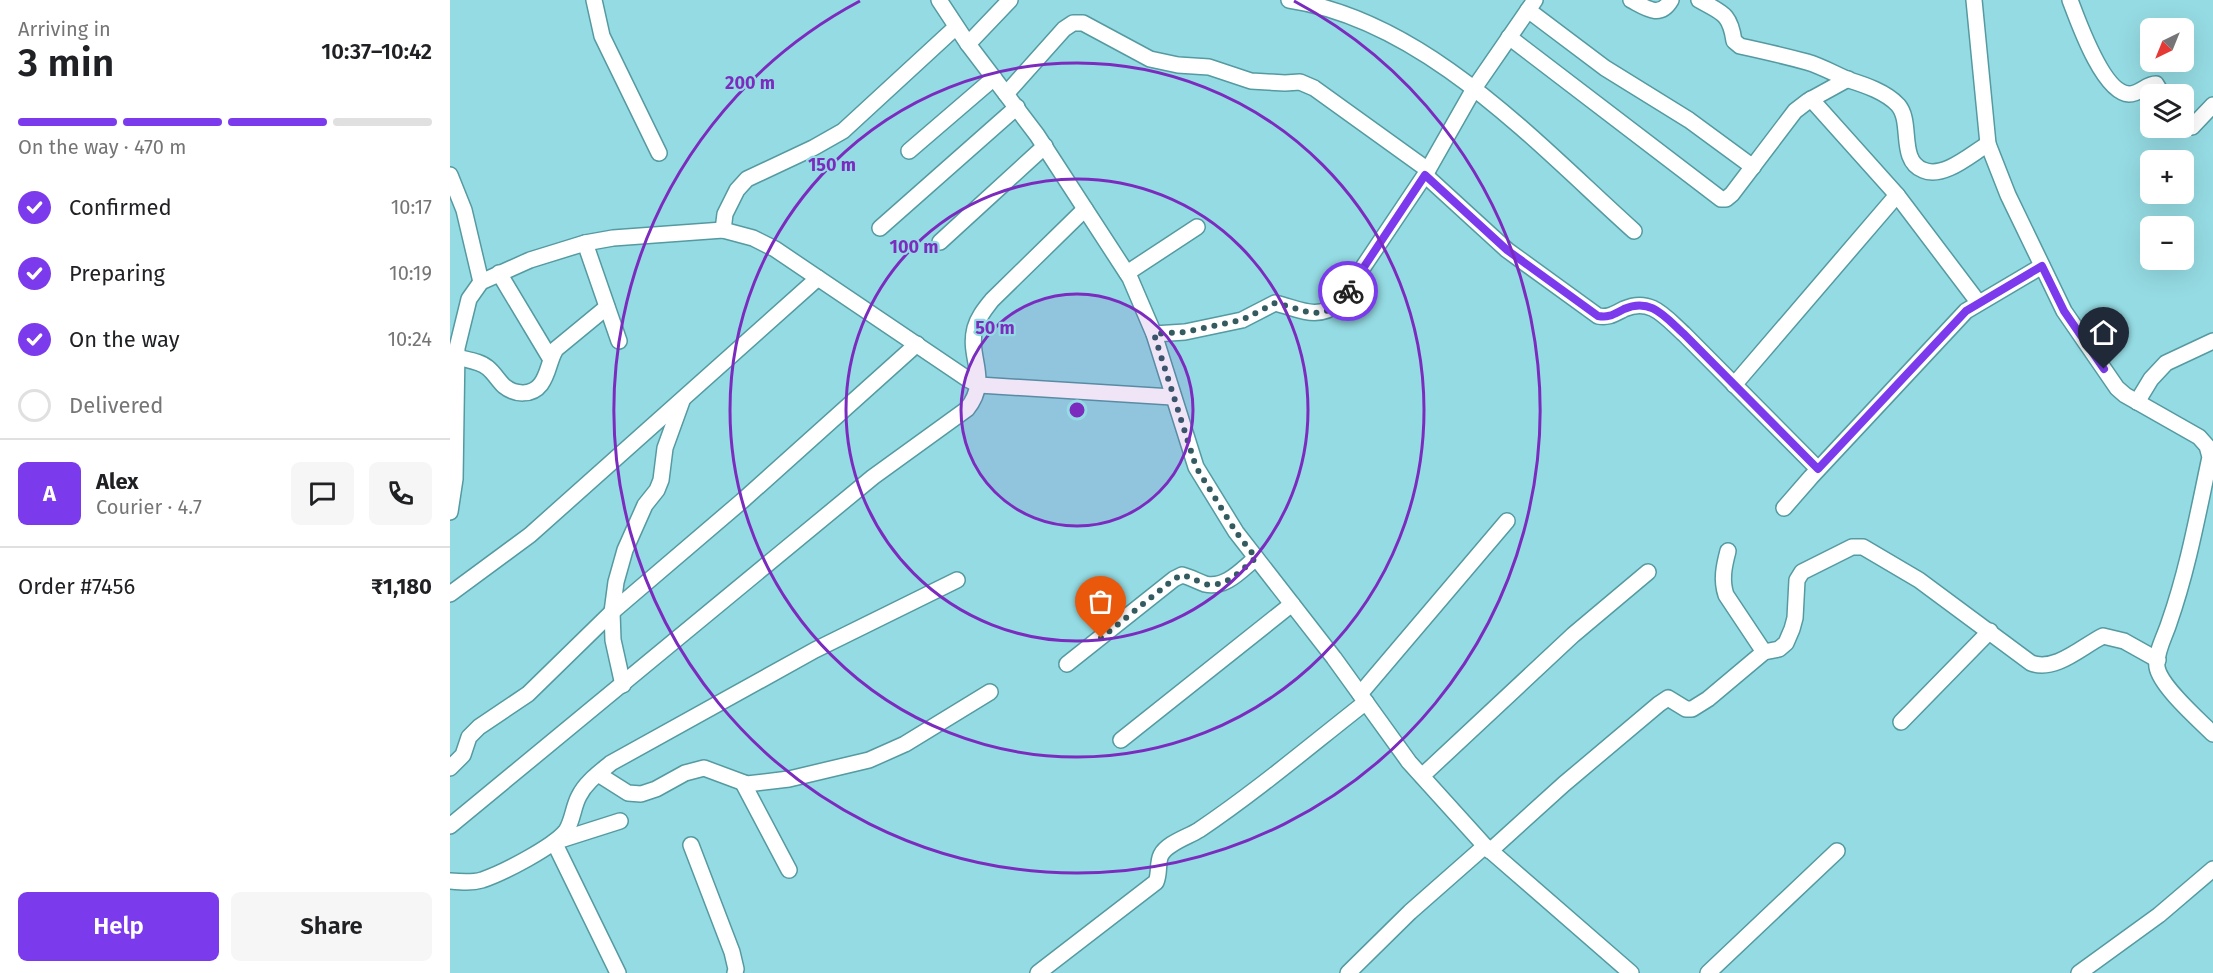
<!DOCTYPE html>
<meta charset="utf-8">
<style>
:root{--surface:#fff;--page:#f6f6f6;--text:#202124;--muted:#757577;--line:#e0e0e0;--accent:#7c3aed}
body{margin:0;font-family:"Fira Sans",sans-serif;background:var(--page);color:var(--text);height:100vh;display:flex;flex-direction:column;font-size:22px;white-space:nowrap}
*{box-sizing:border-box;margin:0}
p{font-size:20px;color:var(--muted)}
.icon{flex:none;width:33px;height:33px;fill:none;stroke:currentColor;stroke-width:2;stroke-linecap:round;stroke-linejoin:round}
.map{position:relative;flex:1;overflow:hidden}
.side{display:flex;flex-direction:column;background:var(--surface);width:450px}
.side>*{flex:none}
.needle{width:39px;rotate:223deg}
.tools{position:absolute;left:1690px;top:18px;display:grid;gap:12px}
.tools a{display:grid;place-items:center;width:54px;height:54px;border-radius:9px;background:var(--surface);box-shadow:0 6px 24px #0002;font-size:30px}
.pin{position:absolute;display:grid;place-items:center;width:51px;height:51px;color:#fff;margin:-62px -26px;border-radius:50% 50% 50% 0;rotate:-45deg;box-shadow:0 0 6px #0007}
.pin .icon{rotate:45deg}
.courier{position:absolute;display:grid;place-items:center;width:60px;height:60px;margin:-30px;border:4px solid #7c3aed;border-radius:50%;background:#fff;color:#222;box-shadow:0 2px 8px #0007}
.summary em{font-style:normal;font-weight:600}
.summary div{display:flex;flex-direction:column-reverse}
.summary{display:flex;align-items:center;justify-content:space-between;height:102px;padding:0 18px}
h1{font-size:39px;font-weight:600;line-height:45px}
.bar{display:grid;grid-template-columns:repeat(4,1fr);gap:9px 6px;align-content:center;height:72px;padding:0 18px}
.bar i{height:8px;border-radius:4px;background:var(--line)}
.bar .active{background:var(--accent)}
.bar p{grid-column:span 4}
.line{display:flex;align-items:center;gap:15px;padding:0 18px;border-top:2px solid var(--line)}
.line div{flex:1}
.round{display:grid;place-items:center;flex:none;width:63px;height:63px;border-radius:9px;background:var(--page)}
ol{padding:0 18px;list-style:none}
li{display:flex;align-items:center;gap:18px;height:66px}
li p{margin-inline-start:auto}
li .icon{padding:6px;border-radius:50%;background:var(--accent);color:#fff;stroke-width:4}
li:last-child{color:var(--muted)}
li i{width:33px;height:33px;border:3px solid var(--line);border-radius:50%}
.cta{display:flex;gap:12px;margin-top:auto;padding:12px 18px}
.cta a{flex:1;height:69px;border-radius:9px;background:var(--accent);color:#fff;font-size:24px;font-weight:600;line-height:69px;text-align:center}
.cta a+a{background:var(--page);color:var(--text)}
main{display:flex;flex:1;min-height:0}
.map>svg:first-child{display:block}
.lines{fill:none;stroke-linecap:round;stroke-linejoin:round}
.minor-casing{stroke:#559aa1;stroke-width:18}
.minor{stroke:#fff;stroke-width:15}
.done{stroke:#345b60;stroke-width:6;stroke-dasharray:0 10.8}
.route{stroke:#7c3aed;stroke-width:8}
.ring{fill:none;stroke:#7b2cbf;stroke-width:3}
.centre{fill:#7b2cbf;stroke:#95dbe3;stroke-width:3}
.ring-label{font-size:18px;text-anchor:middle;font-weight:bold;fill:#7b2cbf;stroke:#95dbe3;stroke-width:4.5;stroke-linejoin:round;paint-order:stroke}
</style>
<main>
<section class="side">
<div class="summary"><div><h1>3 min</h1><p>Arriving in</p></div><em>10:37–10:42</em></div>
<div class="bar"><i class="active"></i><i class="active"></i><i class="active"></i><i></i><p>On the way · 470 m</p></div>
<ol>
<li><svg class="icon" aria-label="check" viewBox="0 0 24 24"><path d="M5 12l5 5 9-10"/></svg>Confirmed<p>10:17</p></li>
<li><svg class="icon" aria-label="check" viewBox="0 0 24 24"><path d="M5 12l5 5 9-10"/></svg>Preparing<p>10:19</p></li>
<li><svg class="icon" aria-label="check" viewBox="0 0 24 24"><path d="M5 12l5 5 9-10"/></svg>On the way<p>10:24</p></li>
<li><i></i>Delivered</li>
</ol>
<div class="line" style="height:108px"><b class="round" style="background:var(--accent);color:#fff">A</b><div><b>Alex</b><p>Courier · 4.7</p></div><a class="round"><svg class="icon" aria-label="chat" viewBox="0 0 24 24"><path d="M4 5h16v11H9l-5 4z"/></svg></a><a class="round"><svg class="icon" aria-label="phone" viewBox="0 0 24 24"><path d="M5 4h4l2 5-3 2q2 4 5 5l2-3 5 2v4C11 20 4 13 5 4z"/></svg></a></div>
<div class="line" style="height:78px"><div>Order #7456</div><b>₹1,180</b></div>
<div class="cta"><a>Help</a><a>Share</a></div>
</section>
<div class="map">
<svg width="1763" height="973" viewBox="0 0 1763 973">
<rect width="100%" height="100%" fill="#95dbe3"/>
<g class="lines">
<defs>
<g id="minor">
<polyline points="144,0 152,36 209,153"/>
<polyline points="489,0 518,44 587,135 680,278 704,334 746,467 786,532 884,658 959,762 1035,846 1181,973"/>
<path d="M839,0C975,20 1086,143 1184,231"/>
<path d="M1181,0C1196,8 1210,19 1221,0"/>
<path d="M1249,0C1272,13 1280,13 1284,41L1290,46C1313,51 1335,56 1357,62C1371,66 1385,74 1399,80C1415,85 1436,92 1448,105C1463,122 1448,160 1473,170C1494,179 1521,154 1538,144"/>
<path d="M1524,0L1538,144L1558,195L1614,311L1667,388L1675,395L1749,437L1757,446L1760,457C1748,513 1738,569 1719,623C1715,636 1705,653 1707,667C1710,686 1749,720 1763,734"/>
<path d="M1620,0C1628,21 1653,93 1679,94C1690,94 1696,84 1706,84L1712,94"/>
<polyline points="1078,10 1155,68 1239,120 1303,167"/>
<polyline points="1059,37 1271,199 1276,199 1282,194 1345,111 1358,101 1398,79"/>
<polyline points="518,44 560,0"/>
<polyline points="556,94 614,29 623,23 633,23 700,59 728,65 759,67 801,81 835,83 850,82 864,88 978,170"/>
<polyline points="1361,99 1447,195 1528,302"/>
<polyline points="1734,126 1742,127 1763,105"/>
<polyline points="459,151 544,78"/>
<polyline points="0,175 14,210 31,282"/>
<path d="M975,175L1057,250L1148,316C1159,318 1164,314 1174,309C1201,297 1215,317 1234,334L1368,469"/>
<polyline points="430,228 567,107"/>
<polyline points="273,230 275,214 287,190 297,179 363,148 393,131 506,27"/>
<polyline points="490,242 595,146"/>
<polyline points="135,243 169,341"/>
<polyline points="49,273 100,358"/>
<polyline points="677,273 747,227"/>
<path d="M704,334L735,332L792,320L825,303C850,309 867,321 889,303L975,175L1025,87L1085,0"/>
<path d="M7,357C17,360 30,361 38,368C44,373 48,380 54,386C65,395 82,396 91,384C99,373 99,360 106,349L157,307"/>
<polyline points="1284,385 1447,195"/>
<polyline points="1687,402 1701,379 1716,363 1763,341"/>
<polyline points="1334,508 1361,477 1516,311 1592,266"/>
<polyline points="0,512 5,479 7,348 19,299 31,282 80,260 135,243 163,238 273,230 303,238 325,249 519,380 529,385 722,397"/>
<path d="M1278,551C1274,566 1271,580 1276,595L1314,652"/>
<polyline points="0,594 80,535 368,278"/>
<path d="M617,664L724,579L732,575C740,577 747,581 755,584C776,589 792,569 806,558"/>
<polyline points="173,685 163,640 162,612 166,582 175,550 195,505 207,490 211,480 215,448 232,401"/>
<polyline points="910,694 1057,521"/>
<polyline points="1451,722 1540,631"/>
<polyline points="671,740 842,604"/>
<polyline points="0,768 13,755 19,737 29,727 78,694 162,612 292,501 467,344"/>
<polyline points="148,774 178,793 191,794 206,789 235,773 254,768 297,784 339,779 419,760 455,744 540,692"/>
<polyline points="972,776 1123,635 1198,572"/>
<polyline points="293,783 339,870"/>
<path d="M0,826L423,477L517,409C541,379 517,358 525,328C528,317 535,309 542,300L635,209"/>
<polyline points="241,845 282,952 286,969 285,973"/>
<path d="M1040,851L1114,784L1209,704L1218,698L1236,709H1242L1258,699L1314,652L1329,649L1336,643L1342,629L1345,618L1347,580L1352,572L1402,547H1413L1469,580L1581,663C1606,672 1631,647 1653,636L1674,641L1708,660"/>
<path d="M0,881C11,882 22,883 32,880C53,873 103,847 116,831C123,820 123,807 129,796C136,782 149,773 161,763L365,650L507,580"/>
<polyline points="168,973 104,842 170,821"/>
<path d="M588,973L706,882C710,873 707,863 711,855C717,843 738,837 749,830C807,791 861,745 916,702"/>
<polyline points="898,973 960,912 1035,846"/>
<polyline points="1258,973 1387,851"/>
<polyline points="1629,973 1709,915 1763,869"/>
</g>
</defs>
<use href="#minor" class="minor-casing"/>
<use href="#minor" class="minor"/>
</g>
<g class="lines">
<path class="done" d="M651,638L724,579L732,575C740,577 747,581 755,584C776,589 792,569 806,558L786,532L746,467L704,334L735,332L792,320L825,303C860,311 874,325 898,291"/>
<path class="route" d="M898,291L975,175L1057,250L1148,316C1159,318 1164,314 1174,309C1201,297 1215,317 1234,334L1368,469L1516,311L1592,266L1614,311L1654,369"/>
</g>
<circle cx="627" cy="410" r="116" fill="#7b2cbf" fill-opacity=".12"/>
<g class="ring">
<circle cx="627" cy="410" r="116"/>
<circle cx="627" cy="410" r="231"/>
<circle cx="627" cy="410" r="347"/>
<path d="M844 1A463 463 0 1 1 410 1"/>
</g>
<circle cx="627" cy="410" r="9" class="centre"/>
<g class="ring-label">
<text x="300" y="89">200 m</text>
<text x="382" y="171">150 m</text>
<text x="464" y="253">100 m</text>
<text x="545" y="334">50 m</text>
</g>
</svg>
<div class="tools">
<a><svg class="needle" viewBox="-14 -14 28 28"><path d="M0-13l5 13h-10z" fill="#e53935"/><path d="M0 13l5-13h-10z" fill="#757577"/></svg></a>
<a><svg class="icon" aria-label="layers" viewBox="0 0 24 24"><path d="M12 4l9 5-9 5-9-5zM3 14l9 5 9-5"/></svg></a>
<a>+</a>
<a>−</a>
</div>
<div class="pin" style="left:651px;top:638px;background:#ea580c"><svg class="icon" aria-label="bag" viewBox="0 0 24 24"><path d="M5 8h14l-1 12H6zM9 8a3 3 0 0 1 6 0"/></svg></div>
<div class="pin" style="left:1654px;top:369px;background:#1f2937"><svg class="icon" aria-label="home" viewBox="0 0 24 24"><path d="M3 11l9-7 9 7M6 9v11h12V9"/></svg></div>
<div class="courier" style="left:898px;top:291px"><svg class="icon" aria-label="bike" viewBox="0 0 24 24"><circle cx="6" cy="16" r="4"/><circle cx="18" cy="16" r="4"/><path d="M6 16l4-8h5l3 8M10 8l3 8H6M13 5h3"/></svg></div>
</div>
</main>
